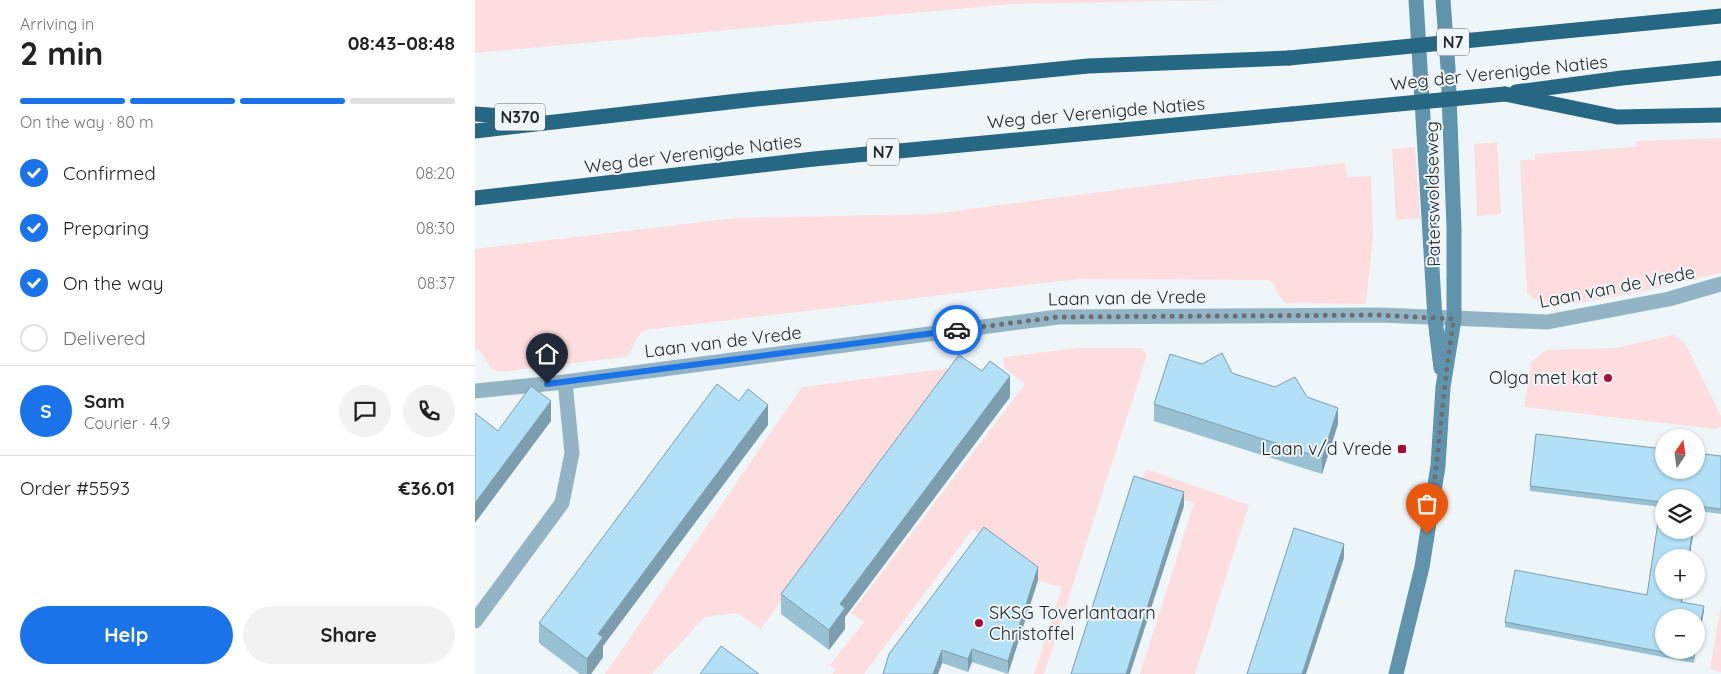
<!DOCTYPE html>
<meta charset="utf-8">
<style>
:root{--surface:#fff;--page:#f2f2f2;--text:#222;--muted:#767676;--line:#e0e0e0;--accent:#1a73e8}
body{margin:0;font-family:Quicksand,sans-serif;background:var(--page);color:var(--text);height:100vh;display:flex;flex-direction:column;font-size:19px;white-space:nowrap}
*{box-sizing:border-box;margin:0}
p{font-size:16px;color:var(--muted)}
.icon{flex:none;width:28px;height:28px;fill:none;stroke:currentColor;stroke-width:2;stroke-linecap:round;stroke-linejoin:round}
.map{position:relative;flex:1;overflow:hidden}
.panel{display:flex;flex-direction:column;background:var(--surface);width:475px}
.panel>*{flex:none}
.needle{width:32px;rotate:13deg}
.controls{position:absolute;left:1180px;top:429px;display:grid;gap:10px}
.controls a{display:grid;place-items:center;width:50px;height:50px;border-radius:50%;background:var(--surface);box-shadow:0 1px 4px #0004;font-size:25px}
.pin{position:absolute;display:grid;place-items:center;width:42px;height:42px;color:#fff;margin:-51px -21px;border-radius:50% 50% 50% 0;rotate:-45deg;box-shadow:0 0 5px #0007}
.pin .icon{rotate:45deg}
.courier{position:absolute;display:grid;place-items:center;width:50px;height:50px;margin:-25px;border:4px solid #1a73e8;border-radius:50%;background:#fff;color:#222;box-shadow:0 1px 6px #0007}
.summary em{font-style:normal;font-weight:700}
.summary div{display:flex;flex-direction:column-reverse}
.summary{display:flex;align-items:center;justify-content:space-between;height:85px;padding:0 20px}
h1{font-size:32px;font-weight:700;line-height:38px}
.bar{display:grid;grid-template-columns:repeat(4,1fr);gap:8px 5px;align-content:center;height:60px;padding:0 20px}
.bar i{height:6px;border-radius:4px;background:var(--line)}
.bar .current{background:var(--accent)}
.bar p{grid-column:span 4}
.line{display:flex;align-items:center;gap:12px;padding:0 20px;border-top:1px solid var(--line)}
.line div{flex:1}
.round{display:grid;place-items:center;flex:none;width:52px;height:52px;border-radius:26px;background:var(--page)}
ol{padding:0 20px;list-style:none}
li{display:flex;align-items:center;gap:15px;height:55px}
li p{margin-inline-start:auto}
li .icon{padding:5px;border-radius:50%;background:var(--accent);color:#fff;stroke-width:4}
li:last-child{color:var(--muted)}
li i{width:28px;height:28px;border:2px solid var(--line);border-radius:50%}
.primary-button{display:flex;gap:10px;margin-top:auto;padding:10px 20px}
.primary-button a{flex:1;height:58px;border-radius:30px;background:var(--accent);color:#fff;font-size:20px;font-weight:700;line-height:58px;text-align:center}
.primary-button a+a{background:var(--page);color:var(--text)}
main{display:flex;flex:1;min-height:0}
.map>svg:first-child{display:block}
.green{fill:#feddde}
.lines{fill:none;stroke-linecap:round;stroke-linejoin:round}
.street{stroke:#92b4c5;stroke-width:15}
.secondary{stroke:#6094ad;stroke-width:15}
.highway{stroke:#266783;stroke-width:15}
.highway-bridge{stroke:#266783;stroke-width:15}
.wall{fill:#98c1d4}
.shaded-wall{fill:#7c9dad}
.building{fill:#b1e0f7;stroke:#7c9dad}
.done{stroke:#6b6f72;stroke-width:5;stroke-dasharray:0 9}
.route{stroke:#1a73e8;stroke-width:6}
.poi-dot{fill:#a60c35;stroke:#eff6fa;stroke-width:2}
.labels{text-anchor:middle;stroke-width:4;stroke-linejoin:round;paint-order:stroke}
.shield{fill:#eff6fa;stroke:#616567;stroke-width:1}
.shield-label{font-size:16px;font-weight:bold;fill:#242728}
.street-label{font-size:18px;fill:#242728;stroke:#eff6fa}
.poi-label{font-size:18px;fill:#242728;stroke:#eff6fa;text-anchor:end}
</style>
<main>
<section class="panel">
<div class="summary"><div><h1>2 min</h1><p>Arriving in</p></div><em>08:43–08:48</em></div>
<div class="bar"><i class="current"></i><i class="current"></i><i class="current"></i><i></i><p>On the way · 80 m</p></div>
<ol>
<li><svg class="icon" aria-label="check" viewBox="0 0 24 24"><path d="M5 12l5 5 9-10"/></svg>Confirmed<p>08:20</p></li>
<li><svg class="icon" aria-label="check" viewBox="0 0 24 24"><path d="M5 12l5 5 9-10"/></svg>Preparing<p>08:30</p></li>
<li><svg class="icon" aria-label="check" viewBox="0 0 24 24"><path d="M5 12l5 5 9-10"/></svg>On the way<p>08:37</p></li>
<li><i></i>Delivered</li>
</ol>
<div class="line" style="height:90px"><b class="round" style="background:var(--accent);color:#fff">S</b><div><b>Sam</b><p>Courier · 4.9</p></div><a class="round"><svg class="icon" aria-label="chat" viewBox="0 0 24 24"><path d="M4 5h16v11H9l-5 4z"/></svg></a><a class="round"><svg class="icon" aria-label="phone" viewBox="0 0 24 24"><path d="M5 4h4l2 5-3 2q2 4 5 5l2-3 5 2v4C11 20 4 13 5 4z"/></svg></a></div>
<div class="line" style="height:65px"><div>Order #5593</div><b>€36.01</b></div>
<div class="primary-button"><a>Help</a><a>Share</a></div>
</section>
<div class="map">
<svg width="1246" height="674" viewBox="0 0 1246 674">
<rect width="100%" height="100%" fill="#eff6fa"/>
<g class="green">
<polygon points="0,0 755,0 538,4 0,53"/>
<polygon points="1246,138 1246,273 1165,292 1100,304 1066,304 1052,294 1045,160 1060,160 1060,154 1160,147 1161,141"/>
<polygon points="1022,142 1026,214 1002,216 999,144"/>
<polygon points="940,147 945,218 921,220 917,149"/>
<path d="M870,163L872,177L896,176L898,236L891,304L811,303C802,298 803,286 794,280L603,279L171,330C158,335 161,349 151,357L24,372L17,369L5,351L0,350V249L260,218L457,214L733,178Z"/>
<polygon points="1198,335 1210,343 1246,416 1246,427 1240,429 1049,407 1056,362 1071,350 1141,348"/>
<polygon points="602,348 667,348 672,355 569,674 559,674 587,587 564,581 498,529 389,674 357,674 361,670 355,665 389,622 376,613 550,384 529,368 528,357"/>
<polygon points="475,368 286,629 262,613 230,617 177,674 130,674 327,387"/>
<polygon points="671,469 774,505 720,674 665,674 719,503 665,485"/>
<polygon points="1246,605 1246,672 1235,669"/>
</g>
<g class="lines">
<g class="street">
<polyline points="0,391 90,382 583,317 905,315 1072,322 1194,299 1246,284"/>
<polyline points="0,621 87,503 97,453 90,382"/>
</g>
<g class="secondary">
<polyline points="941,0 960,319 966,368"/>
<polyline points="921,674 947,567 963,466 968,387 979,319 979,228 973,68 968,0"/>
</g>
<g class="highway">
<polyline points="1142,26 1246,16"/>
<polyline points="1041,92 1147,78 1246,68"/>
<polyline points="1030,94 1142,117 1246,115"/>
<polyline points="0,114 56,118"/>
<polyline points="0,131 272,100 613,66 814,58"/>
<polyline points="0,198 339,159 817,114"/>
</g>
<g class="highway-bridge">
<polyline points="814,58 1142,26"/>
<polyline points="817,114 1030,94"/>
</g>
</g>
<g class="wall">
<polygon points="757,373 863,424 847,474 679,421 679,404"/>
<polygon points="535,397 370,617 370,629 354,650 306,614 306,594"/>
<polygon points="293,425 128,646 128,657 116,674 105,674 64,643 64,623"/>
<polygon points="1246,456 1246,514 1222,511 1221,515 1221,498 1189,530 1219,530 1207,602 1229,611 1221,650 1221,618 1221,650 1219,663 1030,627 1030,622 1172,595 1186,507 1055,491 1055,486"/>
<polygon points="563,580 533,674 497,662 493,672 467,663 463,674 408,674"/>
</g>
<g class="shaded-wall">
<polygon points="535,376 535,397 370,617 370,629 354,650 354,630 365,604"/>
<polygon points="76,401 76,421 0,523 0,503"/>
<polygon points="293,405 293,425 128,646 128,657 116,674 112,674 112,659 123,634"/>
<polygon points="863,408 863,424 847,474 847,458"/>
<polygon points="709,492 709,506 655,674 651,674"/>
<polygon points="1218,530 1219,530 1214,558 1213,558"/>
<polygon points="869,544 869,558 831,674 827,674"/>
<polygon points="563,567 563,580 533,674 533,661"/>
<polygon points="1229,606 1229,611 1221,650 1221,644"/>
<polygon points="497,649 497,662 493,672 493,659"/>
<polygon points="467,650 467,663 463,674 458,674"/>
</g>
<g class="building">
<polygon points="747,353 757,373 800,387 820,377 832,397 863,408 847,458 679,404 695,354 727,364"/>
<polygon points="484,355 507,371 515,361 535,376 365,604 370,608 354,630 306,594"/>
<polygon points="242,384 264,401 273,389 293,405 123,634 128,637 112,659 64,623"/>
<polygon points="56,386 76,401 0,503 0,413 23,431"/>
<polygon points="1061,434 1189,449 1189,470 1221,470 1221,453 1246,456 1246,509 1222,506 1221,510 1221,498 1189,498 1189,530 1218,530 1213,558 1189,558 1189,590 1208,590 1206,602 1229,606 1221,644 1221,618 1189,618 1189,650 1220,650 1219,658 1030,622 1040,570 1172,595 1186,502 1055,486"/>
<polygon points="659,476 709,492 651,674 596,674"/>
<polygon points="509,527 563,567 533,661 497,649 493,659 467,650 458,674 408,674 414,654"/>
<polygon points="819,528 869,544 827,674 772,674"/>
<polygon points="246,646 284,674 225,674"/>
</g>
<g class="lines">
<path class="done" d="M482,330L583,317L905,315L979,319C967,390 964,463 952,534"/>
<polyline class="route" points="72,384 482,330"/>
</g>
<g class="poi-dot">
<circle cx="1133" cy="378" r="5"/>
<rect x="922" y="444" width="10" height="10" rx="2.5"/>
<circle cx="504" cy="623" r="5"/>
</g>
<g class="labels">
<g class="shield">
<rect x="962" y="28.5" width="32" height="27" rx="4"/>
<rect x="20" y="103.5" width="50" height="27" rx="4"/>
<rect x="392" y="138.5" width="32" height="27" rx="4"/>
</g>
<g class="shield-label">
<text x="978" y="48">N7</text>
<text x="45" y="123">N370</text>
<text x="408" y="158">N7</text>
</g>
<g class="street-label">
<text transform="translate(1024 73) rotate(-6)" y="6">Weg der Verenigde Naties</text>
<text transform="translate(621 113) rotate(-5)" y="6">Weg der Verenigde Naties</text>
<text transform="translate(218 154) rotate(-7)" y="6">Weg der Verenigde Naties</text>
<text transform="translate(958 194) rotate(-91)" y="6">Paterswoldseweg</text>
<text transform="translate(1142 287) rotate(-11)" y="6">Laan van de Vrede</text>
<text transform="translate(652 298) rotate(-1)" y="6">Laan van de Vrede</text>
<text transform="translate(248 342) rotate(-7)" y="6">Laan van de Vrede</text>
</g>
<g class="poi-label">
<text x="1123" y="384">Olga met kat</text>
<text x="917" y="455">Laan v/d Vrede</text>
<text x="514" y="619" text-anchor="start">SKSG Toverlantaarn<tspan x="514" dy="21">Christoffel</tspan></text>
</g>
</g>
</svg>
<div class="controls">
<a><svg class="needle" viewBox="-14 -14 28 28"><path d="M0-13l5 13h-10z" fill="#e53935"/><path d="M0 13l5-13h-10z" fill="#767676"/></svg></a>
<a><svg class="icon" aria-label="layers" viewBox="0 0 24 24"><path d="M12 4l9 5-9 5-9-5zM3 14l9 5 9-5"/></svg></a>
<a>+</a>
<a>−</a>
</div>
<div class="pin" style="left:952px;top:534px;background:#ea580c"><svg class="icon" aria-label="bag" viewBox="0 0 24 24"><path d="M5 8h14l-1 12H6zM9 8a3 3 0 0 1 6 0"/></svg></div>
<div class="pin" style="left:72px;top:384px;background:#1f2937"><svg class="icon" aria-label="home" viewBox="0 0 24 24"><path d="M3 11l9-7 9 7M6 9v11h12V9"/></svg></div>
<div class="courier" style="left:482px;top:330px"><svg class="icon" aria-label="car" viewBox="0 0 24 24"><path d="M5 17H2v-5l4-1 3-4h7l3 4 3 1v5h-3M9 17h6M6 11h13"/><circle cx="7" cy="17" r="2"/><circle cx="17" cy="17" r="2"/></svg></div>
</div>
</main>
